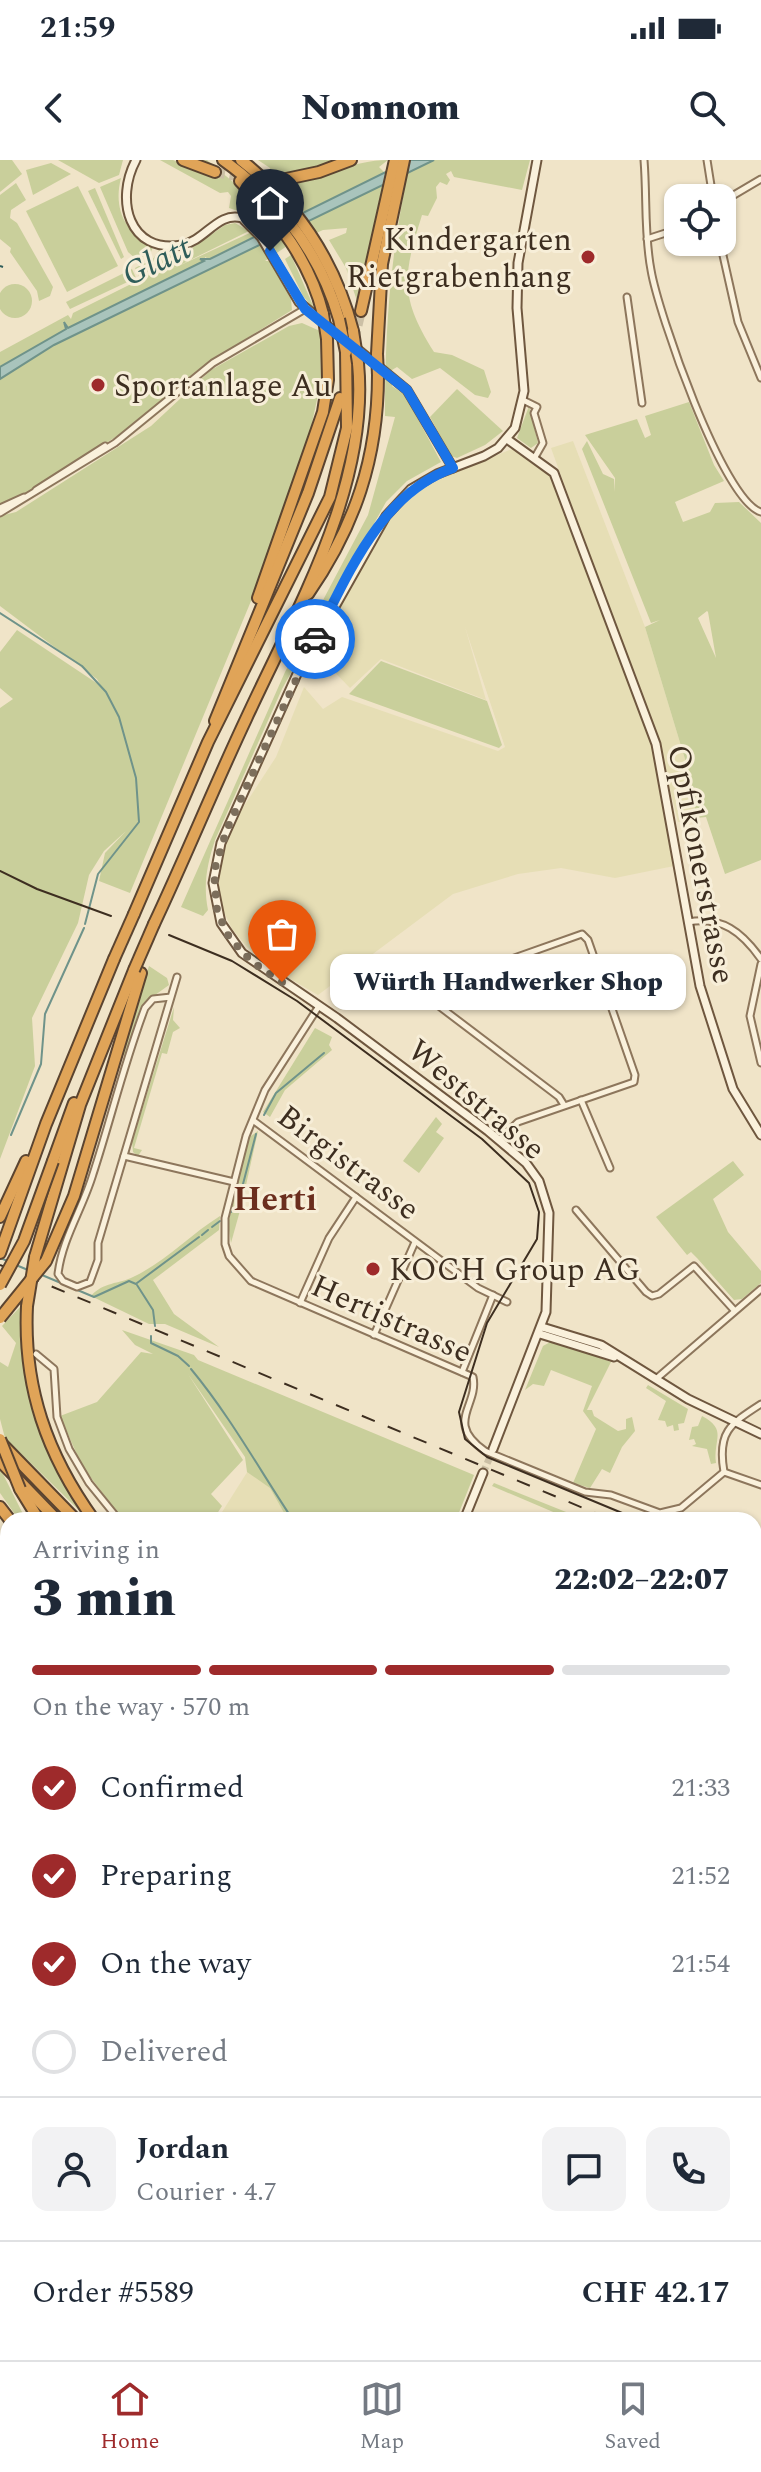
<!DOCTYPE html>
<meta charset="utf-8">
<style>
:root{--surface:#fff;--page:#f2f2f3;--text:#1f2937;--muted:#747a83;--line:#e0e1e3;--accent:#9e2a2b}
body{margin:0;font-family:Spectral,serif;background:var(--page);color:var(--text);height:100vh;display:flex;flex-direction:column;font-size:30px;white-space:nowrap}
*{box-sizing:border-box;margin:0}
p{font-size:26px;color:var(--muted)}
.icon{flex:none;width:44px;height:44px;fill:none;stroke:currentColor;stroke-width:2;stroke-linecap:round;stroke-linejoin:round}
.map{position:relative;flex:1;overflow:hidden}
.panel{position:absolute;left:0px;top:1352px;width:762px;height:848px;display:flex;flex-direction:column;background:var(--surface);border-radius:24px 24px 0 0;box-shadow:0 2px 6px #0004}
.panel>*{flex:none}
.controls{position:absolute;left:664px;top:24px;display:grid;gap:16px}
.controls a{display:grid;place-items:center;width:72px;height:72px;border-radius:16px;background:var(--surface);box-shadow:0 2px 6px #0004;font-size:40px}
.pin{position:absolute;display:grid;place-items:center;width:68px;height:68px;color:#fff;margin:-82px -34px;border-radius:50% 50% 50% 0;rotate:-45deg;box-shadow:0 0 8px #0007}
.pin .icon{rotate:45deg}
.courier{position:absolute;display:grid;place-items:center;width:80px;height:80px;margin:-40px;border:6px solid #1a73e8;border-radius:50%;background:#fff;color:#222;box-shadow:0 2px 10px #0007}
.bubble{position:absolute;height:56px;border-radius:16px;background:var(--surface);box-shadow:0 2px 6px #0004;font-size:26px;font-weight:800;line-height:56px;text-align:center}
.headline em{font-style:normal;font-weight:800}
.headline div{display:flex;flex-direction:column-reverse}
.headline{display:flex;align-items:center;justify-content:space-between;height:136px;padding:0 32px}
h1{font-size:52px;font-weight:800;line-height:60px}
.bar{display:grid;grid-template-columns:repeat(4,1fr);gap:12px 8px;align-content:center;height:96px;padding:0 32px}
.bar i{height:10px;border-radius:6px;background:var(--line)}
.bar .current{background:var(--accent)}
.bar p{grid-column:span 4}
.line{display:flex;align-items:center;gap:20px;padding:0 32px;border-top:2px solid var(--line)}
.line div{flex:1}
.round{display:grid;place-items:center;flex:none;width:84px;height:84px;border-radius:16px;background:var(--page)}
ol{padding:0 32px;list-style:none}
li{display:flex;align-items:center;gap:24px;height:88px}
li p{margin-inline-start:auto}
li .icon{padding:8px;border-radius:50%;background:var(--accent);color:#fff;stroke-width:4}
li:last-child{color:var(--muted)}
li i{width:44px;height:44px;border:4px solid var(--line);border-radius:50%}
.status{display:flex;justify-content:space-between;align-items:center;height:56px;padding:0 40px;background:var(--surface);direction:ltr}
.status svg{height:22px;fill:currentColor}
header{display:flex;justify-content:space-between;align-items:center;height:104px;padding:0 32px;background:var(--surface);font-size:36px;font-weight:800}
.tabs{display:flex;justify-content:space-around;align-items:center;height:112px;border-top:2px solid var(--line);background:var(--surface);font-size:22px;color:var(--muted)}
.tabs a{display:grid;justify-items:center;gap:4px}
.tabs .current{color:var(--accent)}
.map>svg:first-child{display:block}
.farmland{fill:#e6deb5}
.green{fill:#c9cf9b;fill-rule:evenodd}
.water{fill:#a9c4bc;stroke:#6f938a;stroke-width:2}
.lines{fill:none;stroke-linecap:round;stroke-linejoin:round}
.stream{stroke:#6f938a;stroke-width:2}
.ferry{stroke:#2f5d5a;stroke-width:2;stroke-dasharray:10 8;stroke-linecap:butt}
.secondary-tunnel{stroke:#ccc0a6;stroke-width:7;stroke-dasharray:7 3.5;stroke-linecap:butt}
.highway-tunnel{stroke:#ccc0a6;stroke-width:10;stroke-dasharray:10 5;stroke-linecap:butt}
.street-casing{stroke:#8d765c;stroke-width:9}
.secondary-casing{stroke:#6f573f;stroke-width:11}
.primary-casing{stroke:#5b4430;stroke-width:12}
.highway-casing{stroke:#5b4430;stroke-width:14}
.street{stroke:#faf1dc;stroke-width:5}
.secondary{stroke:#faf1dc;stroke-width:7}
.primary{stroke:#f3d9a0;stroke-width:8}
.highway{stroke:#e0a458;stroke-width:10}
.tram{stroke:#3d2e20;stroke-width:2}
.rail{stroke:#3d2e20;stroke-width:2;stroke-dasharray:14 14;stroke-linecap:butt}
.highway-bridge-casing{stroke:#5b4430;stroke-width:14;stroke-linecap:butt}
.highway-bridge{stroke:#e0a458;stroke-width:10}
.done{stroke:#7c6e5b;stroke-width:8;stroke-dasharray:0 14.4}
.route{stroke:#1a73e8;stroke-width:10}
.poi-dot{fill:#9e2a2b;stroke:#f7eed8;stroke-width:3}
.labels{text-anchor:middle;stroke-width:6;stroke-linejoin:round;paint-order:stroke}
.poi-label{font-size:32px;fill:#3d2e20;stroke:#f7eed8;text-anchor:start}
.street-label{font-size:32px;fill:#3d2e20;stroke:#f7eed8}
.water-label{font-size:34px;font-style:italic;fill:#2f5d5a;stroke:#f7eed8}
.neighbourhood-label{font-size:34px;font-weight:bold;fill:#6b2e1e;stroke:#f7eed8}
</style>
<div class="status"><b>21:59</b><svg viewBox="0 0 49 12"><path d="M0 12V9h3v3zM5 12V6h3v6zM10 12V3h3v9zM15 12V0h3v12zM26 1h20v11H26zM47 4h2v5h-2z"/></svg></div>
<header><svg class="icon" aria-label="back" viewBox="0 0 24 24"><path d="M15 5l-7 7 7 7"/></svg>Nomnom<svg class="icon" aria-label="search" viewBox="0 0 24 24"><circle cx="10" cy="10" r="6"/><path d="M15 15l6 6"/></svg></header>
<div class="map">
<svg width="761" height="2200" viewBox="0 0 761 2200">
<rect width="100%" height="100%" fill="#f0e4c8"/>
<g class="farmland">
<polygon points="573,281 645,467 685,599 697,658 678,662 659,586 551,288"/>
<polygon points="512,289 550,316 652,586 674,706 615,718 561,708 518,714 453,734 318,835 275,810 247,787 232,769 219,742 219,703 229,669 276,597 304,527 323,549 342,537 498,591 505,587 465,467 486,540 381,499 350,528 313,490 388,359 415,333 439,319"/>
<polygon points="251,1306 270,1328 288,1360 217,1360"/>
</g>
<g class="green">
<polygon points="0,0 12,0 22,14 0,32"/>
<polygon points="58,0 123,0 119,15 99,23"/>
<path d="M160,0H173L213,17L216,8L194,0H207C225,16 256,38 264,58L296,43L273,18L270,8L258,0H341L287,24C322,18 353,0 388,0L379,7L385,13L410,0L209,99L205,97V101L68,168L63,162L66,169L0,207V192L68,155L71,159L73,153L165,107L225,65L235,63L249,71L170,110L258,69L253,62L259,58L229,48L231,36L228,32L220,33Z"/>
<path d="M434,0H530L522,30L454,17L451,11L446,14L450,20L447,25L440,22L436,27L437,38L428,56L422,55C403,116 399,136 434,192L452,195L484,210L491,232L488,238L475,235L440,208L412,219L397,207L392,210V226L405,235L441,302L407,321L386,342L282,529L215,680C207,705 203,724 208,750L203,756L181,747L285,512L368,355L395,257L385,256C385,176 389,111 404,32L380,37L357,141L346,108L329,80L346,73L347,68L323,70L287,86L265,101H270L291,139L292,150L212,200L120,274L39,327L0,345V219L54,185Z"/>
<polygon points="51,3 71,14 33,35 26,10"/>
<path d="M121,18C113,49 125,73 153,87L150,94L136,99L128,92L100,27Z"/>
<polygon points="16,23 26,40 11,50 10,58 17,63 53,127 50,136 39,141 37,131 10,92 11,88 0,79 0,35"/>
<polygon points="78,26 118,106 67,132 26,51"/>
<polygon points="95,28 124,97 121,99 88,31"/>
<polygon points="159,90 178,91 167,102 139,116 135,108 153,99"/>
<polygon points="291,95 315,150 303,136 285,99"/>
<polygon points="132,109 136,118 70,149 66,142"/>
<circle cx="15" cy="141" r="17"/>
<polygon points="302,163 320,171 321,221 309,277 251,441 130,733 99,721 105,693 126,671 104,691 89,715 78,763 32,858 35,906 0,999 0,548 13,539 0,528 0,492 17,470 101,526 97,519 0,446 0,356 16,352 151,266 211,210 289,166"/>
<polygon points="457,229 503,271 485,285 457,298 451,296 430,257"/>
<path d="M689,242L714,305L724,321L675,342L683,362L710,352L715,343L739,342L761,363V700L725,714L706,657L697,658L685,599L645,467L660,460L651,463L582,289L587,281L603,314L614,319L615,332V318L585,275L637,259L645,278L651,275L645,256ZM707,451L708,452L716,498L698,458Z"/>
<polygon points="529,246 538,283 531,288 517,278"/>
<polygon points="381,501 487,541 502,585 499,588 349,534"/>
<polygon points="149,806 167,818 169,825 144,843 130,892 120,897"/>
<polygon points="174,847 173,860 180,868 173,872 167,894 162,893 134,988 142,990 138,996 133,992 132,982"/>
<polygon points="315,868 332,877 329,885 332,890 285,930 270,957 263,952"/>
<polygon points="436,957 442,964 436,972 444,978 419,1013 403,1001"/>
<polygon points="258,971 246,1025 237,1023 248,978"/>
<polygon points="733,1001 744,1015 713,1039 728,1072 761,1111 761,1123 742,1139 734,1140 697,1098 691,1092 687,1095 656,1057"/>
<polygon points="237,1027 246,1029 231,1083 228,1063"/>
<path d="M220,1056L219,1070L153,1120L174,1154L219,1187L165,1164H149L91,1136C103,1122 119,1124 133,1117C165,1102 191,1074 220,1056Z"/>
<path d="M21,1146C22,1231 39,1285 85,1356L5,1278L0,1259V1202L8,1207L16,1183L2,1166Z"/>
<polygon points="122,1170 194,1195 198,1200 474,1315 456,1360 288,1360 270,1328 247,1312 245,1297 188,1214 243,1300 211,1334 222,1346 213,1360 123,1360 82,1306 60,1256 97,1242 141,1192 153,1194 135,1185"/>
<polygon points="554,1180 611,1202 587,1250 592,1250 594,1256 618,1271 626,1269 626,1259 632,1257 635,1271 622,1287 610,1313 602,1309 590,1328 573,1323 596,1269 583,1251 592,1226 551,1210 544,1226 533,1224 525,1230 543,1186"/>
<polygon points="648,1225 688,1249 684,1263 678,1264 679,1270 674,1271 673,1265 667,1267 665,1261 658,1260 666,1241 646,1228"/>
<path d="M702,1256C728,1270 713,1279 716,1303L711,1304L707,1289L692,1286L696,1284L694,1279L689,1280L692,1267L698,1266Z"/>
<polygon points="0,1308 26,1360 19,1360 0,1333"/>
<polygon points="494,1323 586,1360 572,1360 492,1326"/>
<polygon points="754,1732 761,1740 761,1772 754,1780"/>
<polygon points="754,2048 761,2054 761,2115 754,2113"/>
</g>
<polygon class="water" points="410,0 434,0 54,185 0,219 0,207 66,169 64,162 68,168 204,101 200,99 210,99"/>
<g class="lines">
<g class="stream">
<polyline points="0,453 82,506 106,532 119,557 136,618 139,662 98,714 85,764"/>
<polyline points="264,955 276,933 324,893"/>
<polyline points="11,975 41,904 45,854 84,768"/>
<polyline points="243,1024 256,974"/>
<polyline points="231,1052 241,1044 243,1029"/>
<polyline points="212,1067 220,1061"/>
<polyline points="202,1075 208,1070"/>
<polyline points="0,1098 10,1102"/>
<polyline points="16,1105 28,1110"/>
<polyline points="42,1115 94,1137 129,1121 136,1124"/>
<polyline points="137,1123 199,1077"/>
<polyline points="137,1125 153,1150 155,1166"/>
<polyline points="151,1176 151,1183 178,1196 189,1206"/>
<path d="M191,1209C230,1256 259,1309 293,1360"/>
<polyline points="613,2200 614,2192"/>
</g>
<polyline class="ferry" points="0,106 3,107"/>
<polyline class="secondary-tunnel" points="483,1313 493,1290"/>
<g class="highway-tunnel">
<polyline points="215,12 252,19 286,19"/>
<polyline points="354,180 361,151"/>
</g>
<defs>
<g id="street">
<path d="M644,0C647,37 644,74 651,110C658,152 723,341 761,352"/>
<polyline points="707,0 713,38"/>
<polyline points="722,42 761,19"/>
<polyline points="647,79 678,69"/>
<polyline points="720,82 738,162 761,218"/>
<polyline points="627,137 642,243"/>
<polyline points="523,240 537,247 534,253 543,283 535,297"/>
<polyline points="36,330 105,286"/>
<polyline points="0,348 24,337"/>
<polyline points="0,353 115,283 213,203 305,149"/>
<path d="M688,762C722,756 742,772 761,799"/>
<polyline points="761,804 750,856 761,903"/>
<path d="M171,837L153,839L145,848C124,903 111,959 93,1014C83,1048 62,1079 58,1114L63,1121L77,1127L90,1122L98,1100V1083L177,817"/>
<path d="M319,846L265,930L246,976L225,1058V1084L229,1096L251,1121L473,1217C479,1246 444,1262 485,1291L585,1332L611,1335L660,1353L681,1348L724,1312C717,1272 730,1264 761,1244"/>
<polyline points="581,940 610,1008"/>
<polyline points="254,961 478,1128 507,1142"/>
<polyline points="499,980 518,962 634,922 635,915 588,780 582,774 427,829 431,840 559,937 564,945"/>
<polyline points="124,996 234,1022"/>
<polyline points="576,1050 646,1132 652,1136 659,1134 694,1106 734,1150"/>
<polyline points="300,1143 329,1078 356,1037"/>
<polyline points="374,1175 415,1082"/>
<polyline points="36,1194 54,1209 57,1257 69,1289 89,1323 119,1360"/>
<polyline points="462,1212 493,1135"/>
<polyline points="656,1219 761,1129"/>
<polyline points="724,1312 761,1325"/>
<polyline points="754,1499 761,1494"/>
<polyline points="760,1570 761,1569"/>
<polyline points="0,1667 8,1676"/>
<polyline points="0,1810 8,1805"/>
<polyline points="754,1917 761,1907"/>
<polyline points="0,2073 8,2074"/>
<polyline points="89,2200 93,2192"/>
<polyline points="343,2200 344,2192"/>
<polyline points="534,2200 534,2192"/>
</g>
<g id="secondary">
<path d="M136,0C115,39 128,94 182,85C205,81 218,51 242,58L261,77L299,142L343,179"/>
<polyline points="356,188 407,230 453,308"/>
<polyline points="507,279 554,313 656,584 700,826 733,929 761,975"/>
<polyline points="542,1167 601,1185 688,1239 761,1274"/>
<polyline points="540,1174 614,1197"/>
<polyline points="493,1289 546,1152 549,1053 539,1021 526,1003 488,971 337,858 242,793 221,763 213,723 221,683 297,514 386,356 411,329 437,314 484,296 498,288 515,268 524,231 517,148 518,103 537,0"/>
<polyline points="464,1360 483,1313"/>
<polyline points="0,1516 8,1524"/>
<polyline points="754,1580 761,1589"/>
</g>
<g id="primary">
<polyline points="0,1948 8,1949"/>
<polyline points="672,2192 680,2200"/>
<polyline points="687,2192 695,2200"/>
</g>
<g id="highway">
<polyline points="183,0 215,12"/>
<path d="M223,0C279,40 320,93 339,159"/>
<path d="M241,0C298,45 335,101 353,171"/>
<polyline points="286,19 319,12 351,0"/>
<path d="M240,21C278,60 310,101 323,154"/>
<polyline points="361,151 395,0"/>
<polyline points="377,194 382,104 404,0"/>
<path d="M308,434C355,366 378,298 378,215"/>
<polyline points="258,438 323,252 328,220 327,179"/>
<polyline points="215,561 308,333 340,238"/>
<polyline points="134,754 208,582 330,337 347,268 346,192"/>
<path d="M154,764C186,696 214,627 246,559C296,450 370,326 358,203"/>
<polyline points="53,1001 74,943"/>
<polyline points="0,1057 26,1001"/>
<polyline points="0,1093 46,964 114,799"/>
<polyline points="35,1097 80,945 134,810"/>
<polyline points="46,1101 74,1036 141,813"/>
<path d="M27,1146C23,1227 47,1295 94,1360"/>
<polyline points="2,1284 76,1360"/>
<polyline points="0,1301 57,1360"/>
<polyline points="20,1329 39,1360"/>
<polyline points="0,1347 10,1360"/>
<polyline points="754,1985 761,1990"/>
<polyline points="754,2008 761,2014"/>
<polyline points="754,2033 761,2039"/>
</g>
</defs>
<use href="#street" class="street-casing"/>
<use href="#secondary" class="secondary-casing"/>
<use href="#primary" class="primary-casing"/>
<use href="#highway" class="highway-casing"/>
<use href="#street" class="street"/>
<use href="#secondary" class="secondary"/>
<use href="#primary" class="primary"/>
<use href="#highway" class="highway"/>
<g class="tram">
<polyline points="0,711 37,729 111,756"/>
<polyline points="169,775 232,801 297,841 482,979 529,1023 539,1052 537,1079 487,1163 459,1252 465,1279 487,1297 639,1360"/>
<polyline points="754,1414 761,1417"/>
<polyline points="0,1942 8,1943"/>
<polyline points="660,2192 668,2200"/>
</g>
<g class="rail">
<polyline points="0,1105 612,1360"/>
<polyline points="754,1424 761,1427"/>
</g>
<defs>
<g id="highway-bridge">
<polyline points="323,154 327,179"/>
<polyline points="339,159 346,192"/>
<polyline points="353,171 358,203"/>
<polyline points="377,194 378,215"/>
<polyline points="114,799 134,754"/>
<polyline points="134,810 154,764"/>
<polyline points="0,1125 24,1081 53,1001"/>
<polyline points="27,1146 35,1097"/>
<polyline points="0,1158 46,1101"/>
<polyline points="0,1279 20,1329"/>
</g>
</defs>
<use href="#highway-bridge" class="highway-bridge-casing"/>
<use href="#highway-bridge" class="highway-bridge"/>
</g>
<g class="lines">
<polyline class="done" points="282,822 252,802 229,777 217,751 214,711 227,669 315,479"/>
<path class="route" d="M270,91L305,149L407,230L453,308C380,334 348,415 315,479"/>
</g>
<g class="poi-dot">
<circle cx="588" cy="97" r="8"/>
<circle cx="98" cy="225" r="8"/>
<circle cx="373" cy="1109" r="8"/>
</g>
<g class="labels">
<g class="poi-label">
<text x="572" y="90" text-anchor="end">Kindergarten<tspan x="572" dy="37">Rietgrabenhang</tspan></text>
<text x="114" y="236">Sportanlage Au</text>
<text x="389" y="1120">KOCH Group AG</text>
</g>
<g class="street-label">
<text transform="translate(702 704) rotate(79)" y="11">Opfikonerstrasse</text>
<text transform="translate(477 939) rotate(40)" y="11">Weststrasse</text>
<text transform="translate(349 1002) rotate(37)" y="11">Birgistrasse</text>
<text transform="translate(392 1158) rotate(24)" y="11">Hertistrasse</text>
</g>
<g class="water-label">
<text transform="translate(156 100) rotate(-26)" y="12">Glatt</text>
</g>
<g class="neighbourhood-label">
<text x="275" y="1050">Herti</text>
</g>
</g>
</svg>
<div class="controls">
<a><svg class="icon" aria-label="locate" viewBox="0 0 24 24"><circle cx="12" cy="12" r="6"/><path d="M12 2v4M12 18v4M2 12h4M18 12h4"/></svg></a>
</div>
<div class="pin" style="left:282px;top:822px;background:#ea580c"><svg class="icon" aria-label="bag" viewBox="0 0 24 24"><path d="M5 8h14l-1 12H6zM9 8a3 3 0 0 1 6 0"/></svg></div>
<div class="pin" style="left:270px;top:91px;background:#1f2937"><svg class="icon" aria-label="home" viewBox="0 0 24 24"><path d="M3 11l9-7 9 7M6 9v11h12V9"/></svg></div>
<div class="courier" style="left:315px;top:479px"><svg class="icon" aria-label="car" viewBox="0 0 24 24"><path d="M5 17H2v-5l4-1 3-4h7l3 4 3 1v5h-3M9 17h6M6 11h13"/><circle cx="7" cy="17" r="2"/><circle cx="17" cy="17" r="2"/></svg></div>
<div class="bubble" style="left:330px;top:794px;width:356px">Würth Handwerker Shop</div>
<section class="panel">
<div class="headline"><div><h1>3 min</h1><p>Arriving in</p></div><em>22:02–22:07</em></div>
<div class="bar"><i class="current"></i><i class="current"></i><i class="current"></i><i></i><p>On the way · 570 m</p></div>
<ol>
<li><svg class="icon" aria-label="check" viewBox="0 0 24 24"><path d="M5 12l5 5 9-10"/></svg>Confirmed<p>21:33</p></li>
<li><svg class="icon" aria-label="check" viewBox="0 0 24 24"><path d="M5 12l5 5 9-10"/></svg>Preparing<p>21:52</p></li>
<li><svg class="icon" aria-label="check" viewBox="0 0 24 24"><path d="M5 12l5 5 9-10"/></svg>On the way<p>21:54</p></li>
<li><i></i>Delivered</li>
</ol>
<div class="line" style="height:144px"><a class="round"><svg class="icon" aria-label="person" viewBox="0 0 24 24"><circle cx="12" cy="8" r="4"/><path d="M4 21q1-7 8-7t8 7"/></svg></a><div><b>Jordan</b><p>Courier · 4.7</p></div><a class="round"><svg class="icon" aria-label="chat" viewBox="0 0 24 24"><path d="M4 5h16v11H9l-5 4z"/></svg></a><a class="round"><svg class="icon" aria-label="phone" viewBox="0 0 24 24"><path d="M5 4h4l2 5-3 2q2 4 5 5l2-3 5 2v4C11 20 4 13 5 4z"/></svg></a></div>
<div class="line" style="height:104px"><div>Order #5589</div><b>CHF 42.17</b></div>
</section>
</div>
<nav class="tabs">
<a class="current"><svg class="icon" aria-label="home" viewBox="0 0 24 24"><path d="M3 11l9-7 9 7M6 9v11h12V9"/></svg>Home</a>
<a><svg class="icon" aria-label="map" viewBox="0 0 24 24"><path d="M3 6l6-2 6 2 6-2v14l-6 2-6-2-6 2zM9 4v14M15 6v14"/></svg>Map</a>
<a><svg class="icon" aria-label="saved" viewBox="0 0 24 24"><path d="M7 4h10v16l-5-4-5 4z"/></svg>Saved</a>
</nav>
